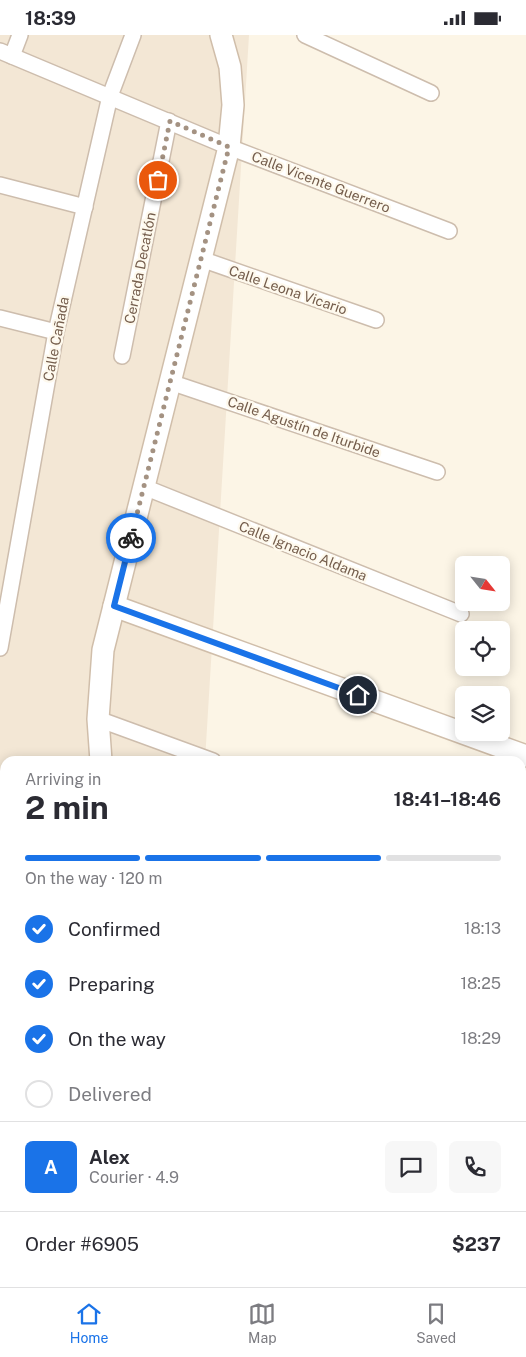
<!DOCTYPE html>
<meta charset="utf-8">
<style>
:root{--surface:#fff;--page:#f7f7f7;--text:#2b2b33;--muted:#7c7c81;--line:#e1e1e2;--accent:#1a73e8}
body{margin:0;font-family:"Public Sans",sans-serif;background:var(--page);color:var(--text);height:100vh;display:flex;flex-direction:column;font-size:19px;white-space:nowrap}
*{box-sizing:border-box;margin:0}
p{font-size:16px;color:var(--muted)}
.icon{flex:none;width:28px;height:28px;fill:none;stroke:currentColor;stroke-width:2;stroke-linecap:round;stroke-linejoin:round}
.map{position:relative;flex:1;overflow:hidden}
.drawer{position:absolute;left:0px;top:721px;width:526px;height:531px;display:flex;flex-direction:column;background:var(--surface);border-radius:15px 15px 0 0;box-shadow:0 2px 12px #0003}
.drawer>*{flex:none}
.needle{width:32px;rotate:120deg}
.controls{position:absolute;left:455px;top:521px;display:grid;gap:10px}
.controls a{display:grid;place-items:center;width:55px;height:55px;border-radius:8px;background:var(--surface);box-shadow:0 2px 12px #0003;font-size:25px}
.pin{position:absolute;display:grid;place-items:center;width:42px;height:42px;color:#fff;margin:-21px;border:2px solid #fff;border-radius:50%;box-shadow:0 1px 5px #0007}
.courier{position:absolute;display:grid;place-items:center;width:50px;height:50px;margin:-25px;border:4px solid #1a73e8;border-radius:50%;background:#fff;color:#222;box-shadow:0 1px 6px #0007}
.headline em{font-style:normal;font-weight:700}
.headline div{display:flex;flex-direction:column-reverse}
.headline{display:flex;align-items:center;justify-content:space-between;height:85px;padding:0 25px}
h1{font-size:32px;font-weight:700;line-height:38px}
.bar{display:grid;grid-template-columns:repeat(4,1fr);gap:8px 5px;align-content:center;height:60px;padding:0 25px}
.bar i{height:6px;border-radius:4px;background:var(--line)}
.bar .active{background:var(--accent)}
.bar p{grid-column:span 4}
.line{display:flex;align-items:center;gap:12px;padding:0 25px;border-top:1px solid var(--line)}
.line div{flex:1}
.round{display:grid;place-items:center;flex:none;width:52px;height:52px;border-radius:8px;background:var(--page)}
ol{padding:0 25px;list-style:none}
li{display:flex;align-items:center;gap:15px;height:55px}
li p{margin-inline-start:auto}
li .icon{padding:5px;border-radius:50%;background:var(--accent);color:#fff;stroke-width:4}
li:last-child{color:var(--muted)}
li i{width:28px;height:28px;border:2px solid var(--line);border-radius:50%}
.status{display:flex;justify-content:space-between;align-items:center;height:35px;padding:0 25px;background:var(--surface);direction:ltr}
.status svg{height:14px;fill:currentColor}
.tabs{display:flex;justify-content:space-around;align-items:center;height:70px;border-top:1px solid var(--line);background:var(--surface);font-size:14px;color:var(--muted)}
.tabs a{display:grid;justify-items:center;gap:2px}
.tabs .active{color:var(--accent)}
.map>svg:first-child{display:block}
.residential{fill:#f3e7d5}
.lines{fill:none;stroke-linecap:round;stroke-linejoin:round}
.street-casing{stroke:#cdbdad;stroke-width:18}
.secondary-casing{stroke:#d0beaa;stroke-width:24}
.street{stroke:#fff;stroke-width:15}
.secondary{stroke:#fff;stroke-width:21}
.done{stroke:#a49282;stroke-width:5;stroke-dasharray:0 9}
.route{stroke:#1a73e8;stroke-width:6}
.labels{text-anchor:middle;stroke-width:4.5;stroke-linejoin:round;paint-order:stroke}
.street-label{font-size:14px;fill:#745d4c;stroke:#fef9ed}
</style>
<div class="status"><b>18:39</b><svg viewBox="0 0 49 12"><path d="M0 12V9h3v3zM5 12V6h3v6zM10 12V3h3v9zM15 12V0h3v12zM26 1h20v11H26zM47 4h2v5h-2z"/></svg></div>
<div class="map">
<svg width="526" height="1252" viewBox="0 0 526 1252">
<rect width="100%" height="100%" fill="#fcf5e6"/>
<polygon class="residential" points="0,0 249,0 205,726 5,726 5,1248 521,1248 521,1067 526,1068 526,1252 0,1252"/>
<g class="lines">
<defs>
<g id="street">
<polyline points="305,0 431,58"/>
<polyline points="0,16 229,112 449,196"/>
<polyline points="12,21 20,0"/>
<polyline points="0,150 85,172"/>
<polyline points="201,224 376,285"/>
<polyline points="0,283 56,297"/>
<polyline points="122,321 169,86"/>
<polyline points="170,347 437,437"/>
<polyline points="144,452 461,579"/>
<polyline points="0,613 56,297 110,61 133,0"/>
<polyline points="98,684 213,726"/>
<polyline points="521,838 526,840"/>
<polyline points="0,896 5,896"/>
<polyline points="521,973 526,970"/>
<polyline points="521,989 526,996"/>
<polyline points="0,1093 5,1091"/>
<polyline points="521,1225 526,1223"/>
<polyline points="306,1248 312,1252"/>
<polyline points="459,1252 470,1248"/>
</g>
<g id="secondary">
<polyline points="114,571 526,721"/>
<polyline points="101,726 98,684 103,615 229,112 233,70 230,32 221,0"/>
<polyline points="521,862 526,859"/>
<polyline points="0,1035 5,1038"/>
<polyline points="83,1252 85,1248"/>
</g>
</defs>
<use href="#street" class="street-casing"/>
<use href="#secondary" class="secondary-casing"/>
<use href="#street" class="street"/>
<use href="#secondary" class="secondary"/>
</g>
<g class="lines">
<polyline class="done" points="131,503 229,112 170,86 158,145"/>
<polyline class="route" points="131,503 114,571 358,660"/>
</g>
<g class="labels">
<g class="street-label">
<text transform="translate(321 147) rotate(21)" y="5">Calle Vicente Guerrero</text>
<text transform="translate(140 233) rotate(-79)" y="5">Cerrada Decatlón</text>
<text transform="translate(288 255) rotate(19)" y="5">Calle Leona Vicario</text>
<text transform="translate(56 304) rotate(-79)" y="5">Calle Cañada</text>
<text transform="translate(304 392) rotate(19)" y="5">Calle Agustín de Iturbide</text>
<text transform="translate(303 516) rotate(22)" y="5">Calle Ignacio Aldama</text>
</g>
</g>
</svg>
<div class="controls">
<a><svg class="needle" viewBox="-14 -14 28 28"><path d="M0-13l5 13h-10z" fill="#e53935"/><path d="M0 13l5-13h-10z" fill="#7c7c81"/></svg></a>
<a><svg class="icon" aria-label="locate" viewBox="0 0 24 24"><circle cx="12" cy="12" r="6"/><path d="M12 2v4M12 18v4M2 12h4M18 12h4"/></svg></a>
<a><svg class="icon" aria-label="layers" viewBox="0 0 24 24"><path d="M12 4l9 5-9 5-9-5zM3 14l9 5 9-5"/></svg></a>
</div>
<div class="pin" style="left:158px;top:145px;background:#ea580c"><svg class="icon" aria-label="bag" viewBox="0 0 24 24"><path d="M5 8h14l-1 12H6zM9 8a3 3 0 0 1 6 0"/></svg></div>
<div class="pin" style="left:358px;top:660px;background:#1f2937"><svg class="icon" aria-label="home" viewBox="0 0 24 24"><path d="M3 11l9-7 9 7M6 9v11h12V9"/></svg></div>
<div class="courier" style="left:131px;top:503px"><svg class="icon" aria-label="bike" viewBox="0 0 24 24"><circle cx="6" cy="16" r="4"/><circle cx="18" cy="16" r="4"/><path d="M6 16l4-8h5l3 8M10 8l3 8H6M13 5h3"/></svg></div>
<section class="drawer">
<div class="headline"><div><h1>2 min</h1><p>Arriving in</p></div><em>18:41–18:46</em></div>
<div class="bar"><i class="active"></i><i class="active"></i><i class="active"></i><i></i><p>On the way · 120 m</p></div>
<ol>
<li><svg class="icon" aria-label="check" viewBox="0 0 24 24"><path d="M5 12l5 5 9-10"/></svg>Confirmed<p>18:13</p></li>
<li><svg class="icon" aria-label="check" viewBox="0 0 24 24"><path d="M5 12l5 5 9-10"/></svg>Preparing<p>18:25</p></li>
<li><svg class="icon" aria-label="check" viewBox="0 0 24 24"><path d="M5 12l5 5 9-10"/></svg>On the way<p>18:29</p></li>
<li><i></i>Delivered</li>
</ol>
<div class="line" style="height:90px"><b class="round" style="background:var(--accent);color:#fff">A</b><div><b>Alex</b><p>Courier · 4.9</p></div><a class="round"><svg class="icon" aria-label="chat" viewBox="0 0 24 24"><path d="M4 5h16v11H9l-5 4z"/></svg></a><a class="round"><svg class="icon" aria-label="phone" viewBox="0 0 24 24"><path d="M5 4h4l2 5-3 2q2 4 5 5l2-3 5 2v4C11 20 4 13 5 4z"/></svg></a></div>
<div class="line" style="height:65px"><div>Order #6905</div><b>$237</b></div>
</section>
</div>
<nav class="tabs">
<a class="active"><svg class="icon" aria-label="home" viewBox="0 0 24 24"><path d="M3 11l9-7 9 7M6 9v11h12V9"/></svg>Home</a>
<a><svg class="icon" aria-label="map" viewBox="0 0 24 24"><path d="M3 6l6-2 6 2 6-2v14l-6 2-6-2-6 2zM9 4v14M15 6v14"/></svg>Map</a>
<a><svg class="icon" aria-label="saved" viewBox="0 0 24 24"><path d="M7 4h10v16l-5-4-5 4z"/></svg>Saved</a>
</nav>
